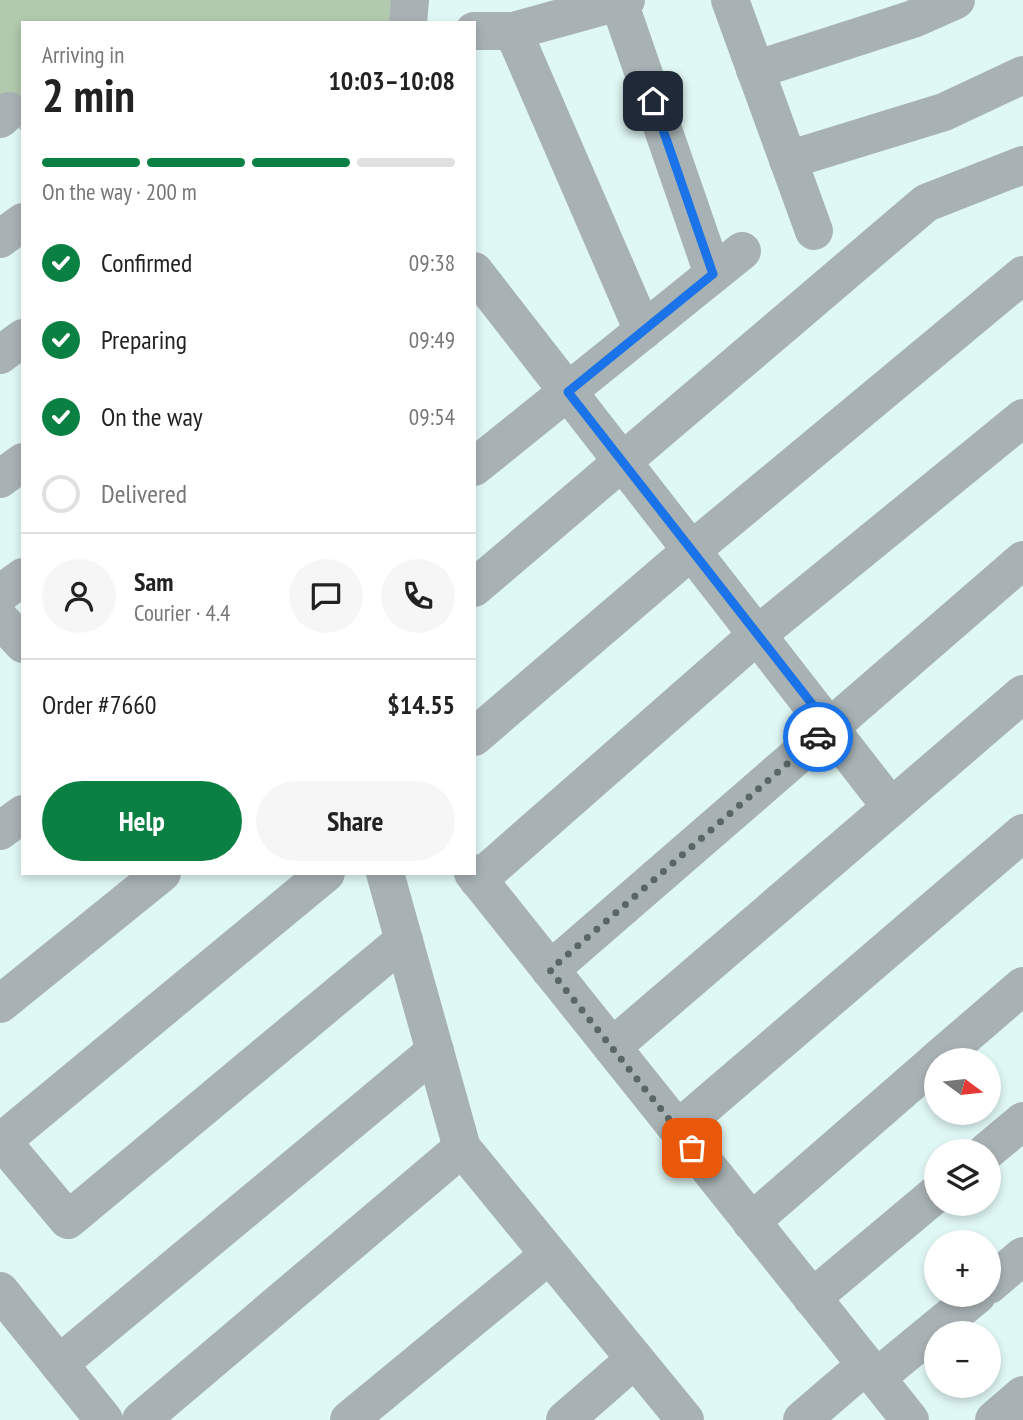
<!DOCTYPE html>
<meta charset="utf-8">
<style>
:root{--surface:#fff;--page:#f6f6f6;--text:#222;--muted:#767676;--line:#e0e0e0;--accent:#0b8043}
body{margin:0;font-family:"PT Sans Narrow",sans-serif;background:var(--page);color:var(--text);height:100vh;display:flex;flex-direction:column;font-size:26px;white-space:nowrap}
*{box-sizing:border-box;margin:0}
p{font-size:23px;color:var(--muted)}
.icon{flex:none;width:38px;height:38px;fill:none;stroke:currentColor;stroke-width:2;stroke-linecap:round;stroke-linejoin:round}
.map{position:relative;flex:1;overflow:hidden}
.drawer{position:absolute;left:21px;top:21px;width:455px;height:854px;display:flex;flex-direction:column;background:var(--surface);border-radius:0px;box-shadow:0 4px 10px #0003}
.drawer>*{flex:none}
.needle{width:46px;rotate:105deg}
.tools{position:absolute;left:924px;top:1048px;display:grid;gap:14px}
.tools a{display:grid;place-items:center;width:77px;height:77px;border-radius:50%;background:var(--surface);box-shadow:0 4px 10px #0003;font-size:35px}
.pin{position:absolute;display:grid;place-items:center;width:60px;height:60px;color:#fff;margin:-30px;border-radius:14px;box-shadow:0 4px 10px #0006}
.courier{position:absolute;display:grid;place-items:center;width:70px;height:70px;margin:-35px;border:5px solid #1a73e8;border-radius:50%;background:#fff;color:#222;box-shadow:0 2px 9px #0007}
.headline em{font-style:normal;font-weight:600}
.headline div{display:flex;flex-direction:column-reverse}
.headline{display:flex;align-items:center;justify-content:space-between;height:119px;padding:0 21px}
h1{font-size:46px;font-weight:600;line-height:52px}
.bar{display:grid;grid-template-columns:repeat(4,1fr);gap:10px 7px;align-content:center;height:84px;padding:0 21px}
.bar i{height:9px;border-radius:5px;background:var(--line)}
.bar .on{background:var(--accent)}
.bar p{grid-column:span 4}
.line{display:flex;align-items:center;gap:18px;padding:0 21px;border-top:2px solid var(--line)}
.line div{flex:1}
.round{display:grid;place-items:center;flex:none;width:74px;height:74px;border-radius:37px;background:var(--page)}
ol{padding:0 21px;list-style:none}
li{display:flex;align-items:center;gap:21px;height:77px}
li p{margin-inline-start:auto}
li .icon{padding:7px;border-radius:50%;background:var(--accent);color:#fff;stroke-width:4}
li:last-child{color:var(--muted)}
li i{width:38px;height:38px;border:4px solid var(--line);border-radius:50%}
.button{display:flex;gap:14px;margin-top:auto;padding:14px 21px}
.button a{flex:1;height:80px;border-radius:42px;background:var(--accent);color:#fff;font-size:28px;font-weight:600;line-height:80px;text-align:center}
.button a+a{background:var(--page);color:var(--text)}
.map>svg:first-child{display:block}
.green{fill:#b1c9ad}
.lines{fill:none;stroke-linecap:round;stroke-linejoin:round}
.minor{stroke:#a8b2b4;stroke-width:38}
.done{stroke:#586664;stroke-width:7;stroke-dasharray:0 12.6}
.route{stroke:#1a73e8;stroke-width:9}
</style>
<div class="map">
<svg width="1023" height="1420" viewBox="0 0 1023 1420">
<rect width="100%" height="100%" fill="#e0f8f5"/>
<polygon class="green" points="0,0 408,0 407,23 23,23 23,134 0,98"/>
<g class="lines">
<g class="minor">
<polyline points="730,0 814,231"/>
<polyline points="619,2 713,274"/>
<polyline points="408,23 410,0"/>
<polyline points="474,31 513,31 626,0"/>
<polyline points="513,31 643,331"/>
<polyline points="755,70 913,19 956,0"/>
<polyline points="0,119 9,111"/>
<polyline points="788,160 944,112 1023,75"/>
<polyline points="0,239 23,222"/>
<polyline points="474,271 891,807"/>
<polyline points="0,355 23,338"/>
<polyline points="474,467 742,251"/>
<polyline points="0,479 23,462"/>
<polyline points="474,588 926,203 1023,165"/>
<polyline points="0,594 23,577"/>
<polyline points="0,619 23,644"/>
<polyline points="474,737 692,550 1023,275"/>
<polyline points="0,831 23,814"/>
<polyline points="385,873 462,1148 685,1420"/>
<polyline points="473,873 910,1420"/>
<polyline points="478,880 757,635 1023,418"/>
<polyline points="550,970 1023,560"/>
<polyline points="0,1004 162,873"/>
<polyline points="612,1047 1023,694"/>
<polyline points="937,1060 1023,986"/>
<polyline points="678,1129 1023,833"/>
<polyline points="0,1139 68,1220 404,940"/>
<polyline points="2,1141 326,873"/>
<polyline points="986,1152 1023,1121"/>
<polyline points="751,1222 936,1061"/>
<polyline points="989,1285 1023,1256"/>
<polyline points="0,1291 104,1420"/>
<polyline points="812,1298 936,1194"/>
<polyline points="59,1364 435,1051"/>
<polyline points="876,1378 977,1295"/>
<polyline points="141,1420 462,1148"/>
<polyline points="349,1420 549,1255"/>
<polyline points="565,1420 635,1359"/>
<polyline points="802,1420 866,1365"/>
<polyline points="994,1420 1023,1395"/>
</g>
</g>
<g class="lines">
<polyline class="done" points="692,1148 550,970 818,737"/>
<polyline class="route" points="653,101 713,274 568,392 830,727 818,737"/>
</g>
</svg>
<div class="tools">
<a><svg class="needle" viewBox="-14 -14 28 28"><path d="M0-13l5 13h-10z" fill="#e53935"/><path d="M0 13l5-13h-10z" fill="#767676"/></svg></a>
<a><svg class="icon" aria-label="layers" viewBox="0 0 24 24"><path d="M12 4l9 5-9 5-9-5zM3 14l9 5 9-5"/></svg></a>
<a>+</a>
<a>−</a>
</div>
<div class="pin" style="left:692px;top:1148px;background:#ea580c"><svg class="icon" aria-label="bag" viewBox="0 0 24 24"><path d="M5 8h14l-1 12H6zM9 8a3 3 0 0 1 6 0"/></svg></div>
<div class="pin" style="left:653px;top:101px;background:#1f2937"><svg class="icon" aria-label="home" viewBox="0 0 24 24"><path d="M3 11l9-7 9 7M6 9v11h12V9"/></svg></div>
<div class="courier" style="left:818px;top:737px"><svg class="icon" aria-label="car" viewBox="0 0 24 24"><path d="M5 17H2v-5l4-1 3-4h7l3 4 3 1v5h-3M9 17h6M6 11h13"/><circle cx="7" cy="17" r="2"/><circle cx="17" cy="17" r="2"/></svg></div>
<section class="drawer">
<div class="headline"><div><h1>2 min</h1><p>Arriving in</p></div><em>10:03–10:08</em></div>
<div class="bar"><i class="on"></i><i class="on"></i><i class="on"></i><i></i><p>On the way · 200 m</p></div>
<ol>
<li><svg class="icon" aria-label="check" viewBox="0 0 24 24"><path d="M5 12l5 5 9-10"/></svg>Confirmed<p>09:38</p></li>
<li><svg class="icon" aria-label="check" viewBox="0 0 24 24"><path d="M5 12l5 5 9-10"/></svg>Preparing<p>09:49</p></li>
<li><svg class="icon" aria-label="check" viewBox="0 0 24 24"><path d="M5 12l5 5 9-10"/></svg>On the way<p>09:54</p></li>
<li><i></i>Delivered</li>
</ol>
<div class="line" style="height:126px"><a class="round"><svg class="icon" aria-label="person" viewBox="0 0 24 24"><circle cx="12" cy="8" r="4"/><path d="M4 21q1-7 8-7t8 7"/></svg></a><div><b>Sam</b><p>Courier · 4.4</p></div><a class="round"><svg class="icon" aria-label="chat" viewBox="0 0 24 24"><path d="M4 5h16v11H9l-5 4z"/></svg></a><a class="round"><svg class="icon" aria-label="phone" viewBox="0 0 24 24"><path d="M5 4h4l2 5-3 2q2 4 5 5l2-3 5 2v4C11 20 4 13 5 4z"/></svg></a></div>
<div class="line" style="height:91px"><div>Order #7660</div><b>$14.55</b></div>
<div class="button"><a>Help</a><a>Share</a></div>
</section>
</div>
